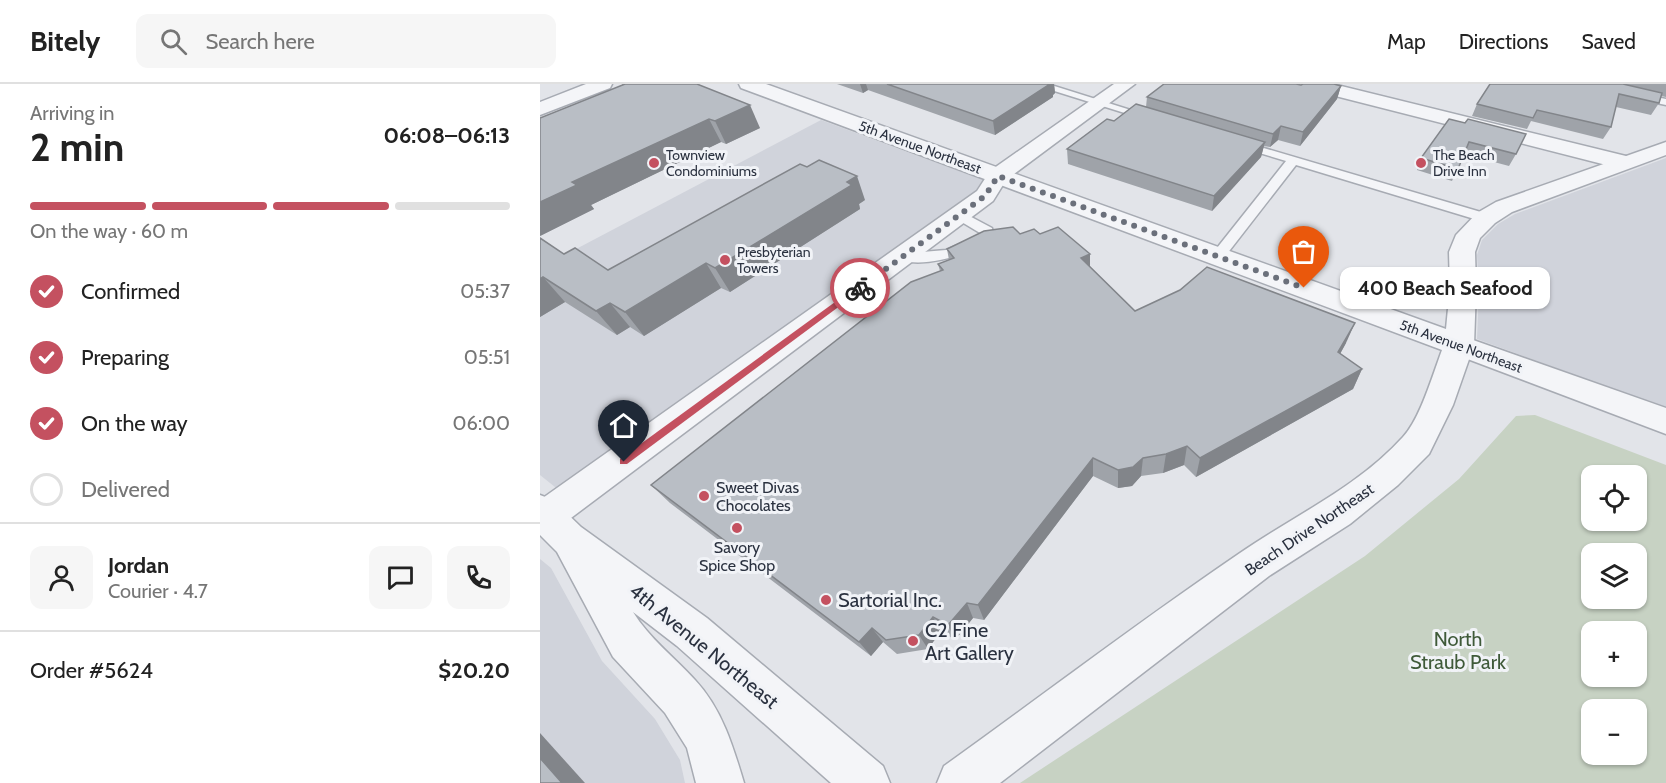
<!DOCTYPE html>
<meta charset="utf-8">
<style>
:root{--surface:#fff;--page:#f6f6f6;--text:#222;--muted:#767676;--line:#e0e0e0;--accent:#c45160}
body{margin:0;font-family:Cabin,sans-serif;background:var(--page);color:var(--text);height:100vh;display:flex;flex-direction:column;font-size:22px;white-space:nowrap}
*{box-sizing:border-box;margin:0}
p{font-size:20px;color:var(--muted)}
.icon{flex:none;width:33px;height:33px;fill:none;stroke:currentColor;stroke-width:2;stroke-linecap:round;stroke-linejoin:round}
.map{position:relative;flex:1;overflow:hidden}
.details{display:flex;flex-direction:column;background:var(--surface);width:540px}
.details>*{flex:none}
.fabs{position:absolute;left:1041px;top:381px;display:grid;gap:12px}
.fabs a{display:grid;place-items:center;width:66px;height:66px;border-radius:12px;background:var(--surface);box-shadow:0 2px 4px #0004;font-size:30px}
.pin{position:absolute;display:grid;place-items:center;width:51px;height:51px;color:#fff;margin:-62px -26px;border-radius:50% 50% 50% 0;rotate:-45deg;box-shadow:0 0 6px #0007}
.pin .icon{rotate:45deg}
.courier{position:absolute;display:grid;place-items:center;width:60px;height:60px;margin:-30px;border:4px solid #c45160;border-radius:50%;background:#fff;color:#222;box-shadow:0 2px 8px #0007}
.bubble{position:absolute;height:42px;border-radius:12px;background:var(--surface);box-shadow:0 2px 4px #0004;font-size:20px;font-weight:700;line-height:42px;text-align:center}
.headline em{font-style:normal;font-weight:700}
.headline div{display:flex;flex-direction:column-reverse}
.headline{display:flex;align-items:center;justify-content:space-between;height:102px;padding:0 30px}
h1{font-size:39px;font-weight:700;line-height:45px}
.bar{display:grid;grid-template-columns:repeat(4,1fr);gap:9px 6px;align-content:center;height:72px;padding:0 30px}
.bar i{height:8px;border-radius:4px;background:var(--line)}
.bar .current{background:var(--accent)}
.bar p{grid-column:span 4}
.line{display:flex;align-items:center;gap:15px;padding:0 30px;border-top:2px solid var(--line)}
.line div{flex:1}
.round{display:grid;place-items:center;flex:none;width:63px;height:63px;border-radius:12px;background:var(--page)}
ol{padding:0 30px;list-style:none}
li{display:flex;align-items:center;gap:18px;height:66px}
li p{margin-inline-start:auto}
li .icon{padding:6px;border-radius:50%;background:var(--accent);color:#fff;stroke-width:4}
li:last-child{color:var(--muted)}
li i{width:33px;height:33px;border:3px solid var(--line);border-radius:50%}
header{display:flex;align-items:center;gap:36px;box-sizing:border-box;height:84px;padding:0 30px;background:var(--surface);border-bottom:2px solid var(--line)}
header strong{font-size:28px}
nav{display:flex;gap:33px;margin-inline-start:auto;font-size:21px}
.search{width:420px;height:54px;background:var(--page);display:flex;align-items:center;gap:15px;box-sizing:border-box;padding:0 21px;border-radius:12px;color:var(--muted);font-size:22px}
main{display:flex;flex:1;min-height:0}
.map>svg:first-child{display:block}
.built{fill:#d0d3db}
.green{fill:#c7d2c3;fill-rule:evenodd}
.lines{fill:none;stroke-linecap:round;stroke-linejoin:round}
.service-casing{stroke:#a7abb3;stroke-width:3}
.minor-casing{stroke:#a7abb3;stroke-width:3}
.tertiary-casing{stroke:#a7abb3;stroke-width:3}
.service{fill:#f4f5f8;fill-rule:evenodd}
.minor{fill:#f4f5f8;fill-rule:evenodd}
.tertiary{fill:#f4f5f8;fill-rule:evenodd}
.wall{fill:#9fa3a9}
.shaded-wall{fill:#82858a}
.building{fill:#b9bec5;stroke:#82858a;stroke-width:1.5}
.route{fill:#c45160}
.done{stroke:#6b707b;stroke-width:6;stroke-dasharray:0 10.8}
.poi-dot{fill:#c45160;stroke:#f1f3f7;stroke-width:2}
.labels{text-anchor:middle;stroke-width:6;stroke-linejoin:round;paint-order:stroke}
.far-street-label{font-size:14px;fill:#2b3240;stroke:#f1f3f7}
.far-poi-label{font-size:14px;fill:#2b3240;stroke:#f1f3f7;text-anchor:start}
.poi-label{font-size:16px;fill:#2b3240;stroke:#f1f3f7;text-anchor:start}
.street-label{font-size:16px;fill:#2b3240;stroke:#f1f3f7}
.near-poi-label{font-size:20px;fill:#2b3240;stroke:#f1f3f7;text-anchor:start}
.near-park-label{font-size:20px;fill:#3f5a39;stroke:#f1f3f7}
.near-street-label{font-size:20px;fill:#2b3240;stroke:#f1f3f7}
</style>
<header>
<strong>Bitely</strong>
<div class="search"><svg class="icon" aria-label="search" viewBox="0 0 24 24"><circle cx="10" cy="10" r="6"/><path d="M15 15l6 6"/></svg>Search here</div>
<nav><a>Map</a><a>Directions</a><a>Saved</a></nav>
</header>
<main>
<section class="details">
<div class="headline"><div><h1>2 min</h1><p>Arriving in</p></div><em>06:08–06:13</em></div>
<div class="bar"><i class="current"></i><i class="current"></i><i class="current"></i><i></i><p>On the way · 60 m</p></div>
<ol>
<li><svg class="icon" aria-label="check" viewBox="0 0 24 24"><path d="M5 12l5 5 9-10"/></svg>Confirmed<p>05:37</p></li>
<li><svg class="icon" aria-label="check" viewBox="0 0 24 24"><path d="M5 12l5 5 9-10"/></svg>Preparing<p>05:51</p></li>
<li><svg class="icon" aria-label="check" viewBox="0 0 24 24"><path d="M5 12l5 5 9-10"/></svg>On the way<p>06:00</p></li>
<li><i></i>Delivered</li>
</ol>
<div class="line" style="height:108px"><a class="round"><svg class="icon" aria-label="person" viewBox="0 0 24 24"><circle cx="12" cy="8" r="4"/><path d="M4 21q1-7 8-7t8 7"/></svg></a><div><b>Jordan</b><p>Courier · 4.7</p></div><a class="round"><svg class="icon" aria-label="chat" viewBox="0 0 24 24"><path d="M4 5h16v11H9l-5 4z"/></svg></a><a class="round"><svg class="icon" aria-label="phone" viewBox="0 0 24 24"><path d="M5 4h4l2 5-3 2q2 4 5 5l2-3 5 2v4C11 20 4 13 5 4z"/></svg></a></div>
<div class="line" style="height:78px"><div>Order #5624</div><b>$20.20</b></div>
</section>
<div class="map">
<svg width="1126" height="699" viewBox="0 0 1126 699">
<rect width="100%" height="100%" fill="#e2e4e9"/>
<g class="built">
<polygon points="281,36 443,96 434,109 20,407 0,391 0,184"/>
<polygon points="1126,74 1126,324 937,255 939,207 937,171 942,156 958,140 975,130"/>
<polygon points="0,475 11,484 62,577 115,635 140,676 145,699 0,699"/>
</g>
<path class="green" d="M995,331L1126,381V699H480L825,472L919,395L976,332ZM1052,392H1096V436H1052ZM1052,470H1096V514H1052ZM1052,548H1096V592H1052ZM1052,626H1096V670H1052Z"/>
<g class="lines">
<defs>
<g id="service">
<polygon points="492,0 508,0 616,34 611,37 607,36"/>
<polygon points="1096,9 1126,15 1126,21 1092,14 1091,12"/>
<polygon points="700,57 951,131 953,134 946,138 941,137 756,81 683,175 673,175 671,172 673,169 746,77 696,62 694,60"/>
<path d="M420,127L452,144L454,154L452,157C424,171 389,184 358,176L356,173L358,170L406,166L440,152V149L415,134L413,131Z"/>
</g>
<g id="minor">
<polygon points="574,0 595,0 466,96 453,117 19,443 6,448 0,446 0,416 437,107 450,87"/>
<polygon points="762,0 793,0 1090,73 1093,78 1090,83 1082,85 764,4"/>
<polygon points="919,251 1126,324 1126,350 909,268 904,261 909,254"/>
</g>
<g id="tertiary">
<polygon points="46,0 72,0 70,4 0,31 0,18"/>
<path d="M199,0H226L906,245L910,204L909,168L916,151L937,129L956,118L1126,58V71L972,128L955,139L940,154L935,168L936,204L934,261L913,321L889,370L858,401L810,440L729,492L460,699H397L404,682C503,611 600,537 700,469C755,431 818,403 863,353C880,335 893,290 902,266L201,4Z"/>
<path d="M0,411L13,416L41,443L167,534L343,682L350,699H291L137,562L93,528C109,554 134,573 155,596C182,625 193,662 204,699H156L147,664L125,629L73,573L17,468L0,451Z"/>
</g>
</defs>
<use href="#service" class="service-casing"/>
<use href="#minor" class="minor-casing"/>
<use href="#tertiary" class="tertiary-casing"/>
<use href="#service" class="service"/>
<use href="#minor" class="minor"/>
<use href="#tertiary" class="tertiary"/>
</g>
<g class="wall">
<polygon points="82,0 157,0 220,44 186,60 181,58 51,121 54,125 0,152 83,2"/>
<polygon points="297,0 514,0 515,9 513,11 513,13 455,51 328,6 323,9"/>
<polygon points="950,0 1126,0 1126,13 1121,12 1119,19 1111,31 1076,23 1071,43 1063,55 991,37 987,45 932,32 937,20"/>
<polygon points="761,1 801,2 797,15 760,62 738,56 730,63 724,62 721,73 672,127 528,80 527,65 574,37 606,23 607,13"/>
<polygon points="909,35 976,70 969,82 924,70 912,97 877,86 881,74"/>
<polygon points="325,116 319,120 320,125 190,208 181,204 104,252 90,243 77,251 25,218 0,233 0,154 24,170 68,186"/>
<polygon points="480,150 500,150 550,183 595,227 806,259 800,270 822,285 813,305 656,393 644,381 623,389 601,392 592,402 578,404 553,392 444,536 433,534 415,556 401,547 388,565 357,570 343,558 331,572 130,419 111,401 400,187 398,180 409,176 407,165"/>
</g>
<g class="shaded-wall">
<polygon points="320,0 326,0 328,6 323,9"/>
<polygon points="510,0 514,0 515,9 513,11 513,13 455,51 453,37"/>
<polygon points="801,2 797,15 760,62 763,48"/>
<polygon points="210,21 220,44 186,60 175,37"/>
<polygon points="169,35 181,58 51,121 54,125 0,152 0,118 32,98"/>
<polygon points="741,42 738,56 730,63 733,50"/>
<polygon points="725,58 721,73 672,127 674,112"/>
<polygon points="317,92 325,116 319,120 320,125 190,208 175,184"/>
<polygon points="550,170 550,190 541,174"/>
<polygon points="166,179 181,204 104,252 85,228"/>
<polygon points="3,193 25,218 0,233 0,195"/>
<polygon points="70,219 90,243 77,251 56,227"/>
<polygon points="815,239 806,259 790,288 798,268"/>
<polygon points="822,285 813,305 656,393 660,374"/>
<polygon points="647,362 644,381 623,389 626,370"/>
<polygon points="553,374 553,392 444,536 438,521"/>
<polygon points="603,374 601,392 592,402 578,404 578,386"/>
<polygon points="427,519 433,534 415,556 408,541"/>
<polygon points="393,533 401,547 388,565 379,551"/>
<polygon points="332,544 343,558 331,572 319,558"/>
<polygon points="0,649 45,699 22,699 0,674"/>
</g>
<g class="building">
<polygon points="85,0 157,0 210,21 175,37 169,35 32,98 37,101 0,118 0,34"/>
<polygon points="347,0 510,0 453,37"/>
<polygon points="624,0 756,0 761,1 763,0 794,0 801,2 763,48 741,42 733,50 607,13"/>
<polygon points="950,0 1083,0 1122,9 1119,19 1079,10 1071,43 997,26 993,34 937,20"/>
<polygon points="596,20 725,58 674,112 527,65 567,35 574,37"/>
<polygon points="909,35 925,39 928,35 986,50 976,70 929,58 918,85 881,74"/>
<polygon points="279,76 317,92 307,98 312,101 175,184 166,179 85,228 70,219 56,227 3,193 0,195 0,154 24,170 35,164 68,186 260,80 267,83"/>
<polygon points="473,143 480,150 494,145 500,150 518,143 550,170 541,174 595,227 640,206 667,183 815,239 798,268 822,285 660,374 647,362 626,370 603,374 593,383 578,386 553,374 438,521 427,519 408,541 393,533 379,551 346,556 332,544 319,558 111,401 371,198 403,186 398,180 414,174 407,165 444,147"/>
<polygon points="0,674 22,699 0,699"/>
</g>
<polygon class="route" points="317,202 324,204 87,380 80,380 80,375"/>
<g class="lines">
<polyline class="done" points="320,204 445,112 458,92 764,204"/>
</g>
<g class="poi-dot">
<circle cx="114" cy="79" r="6"/>
<circle cx="881" cy="79" r="6"/>
<circle cx="185" cy="176" r="6"/>
<circle cx="164" cy="412" r="6"/>
<circle cx="197" cy="444" r="6"/>
<circle cx="286" cy="516" r="6"/>
<circle cx="373" cy="557" r="6"/>
</g>
<g class="labels">
<g class="far-street-label">
<text transform="translate(380 63) rotate(20)" y="5">5th Avenue Northeast</text>
<text transform="translate(921 262) rotate(20)" y="5">5th Avenue Northeast</text>
</g>
<g class="far-poi-label">
<text x="126" y="76">Townview<tspan x="126" dy="16">Condominiums</tspan></text>
<text x="893" y="76">The Beach<tspan x="893" dy="16">Drive Inn</tspan></text>
<text x="197" y="173">Presbyterian<tspan x="197" dy="16">Towers</tspan></text>
</g>
<g class="poi-label">
<text x="176" y="409">Sweet Divas<tspan x="176" dy="18">Chocolates</tspan></text>
<text x="197" y="469" text-anchor="middle">Savory<tspan x="197" dy="18">Spice Shop</tspan></text>
</g>
<g class="street-label">
<text transform="translate(769 445) rotate(-34)" y="6">Beach Drive Northeast</text>
</g>
<g class="near-poi-label">
<text x="298" y="523">Sartorial Inc.</text>
<text x="385" y="553">C2 Fine<tspan x="385" dy="23">Art Gallery</tspan></text>
</g>
<g class="near-park-label">
<text x="918" y="562">North<tspan x="918" dy="23">Straub Park</tspan></text>
</g>
<g class="near-street-label">
<text transform="translate(164 562) rotate(39)" y="7">4th Avenue Northeast</text>
</g>
</g>
</svg>
<div class="fabs">
<a><svg class="icon" aria-label="locate" viewBox="0 0 24 24"><circle cx="12" cy="12" r="6"/><path d="M12 2v4M12 18v4M2 12h4M18 12h4"/></svg></a>
<a><svg class="icon" aria-label="layers" viewBox="0 0 24 24"><path d="M12 4l9 5-9 5-9-5zM3 14l9 5 9-5"/></svg></a>
<a>+</a>
<a>−</a>
</div>
<div class="pin" style="left:764px;top:204px;background:#ea580c"><svg class="icon" aria-label="bag" viewBox="0 0 24 24"><path d="M5 8h14l-1 12H6zM9 8a3 3 0 0 1 6 0"/></svg></div>
<div class="pin" style="left:84px;top:378px;background:#1f2937"><svg class="icon" aria-label="home" viewBox="0 0 24 24"><path d="M3 11l9-7 9 7M6 9v11h12V9"/></svg></div>
<div class="courier" style="left:320px;top:204px"><svg class="icon" aria-label="bike" viewBox="0 0 24 24"><circle cx="6" cy="16" r="4"/><circle cx="18" cy="16" r="4"/><path d="M6 16l4-8h5l3 8M10 8l3 8H6M13 5h3"/></svg></div>
<div class="bubble" style="left:800px;top:183px;width:210px">400 Beach Seafood</div>
</div>
</main>
